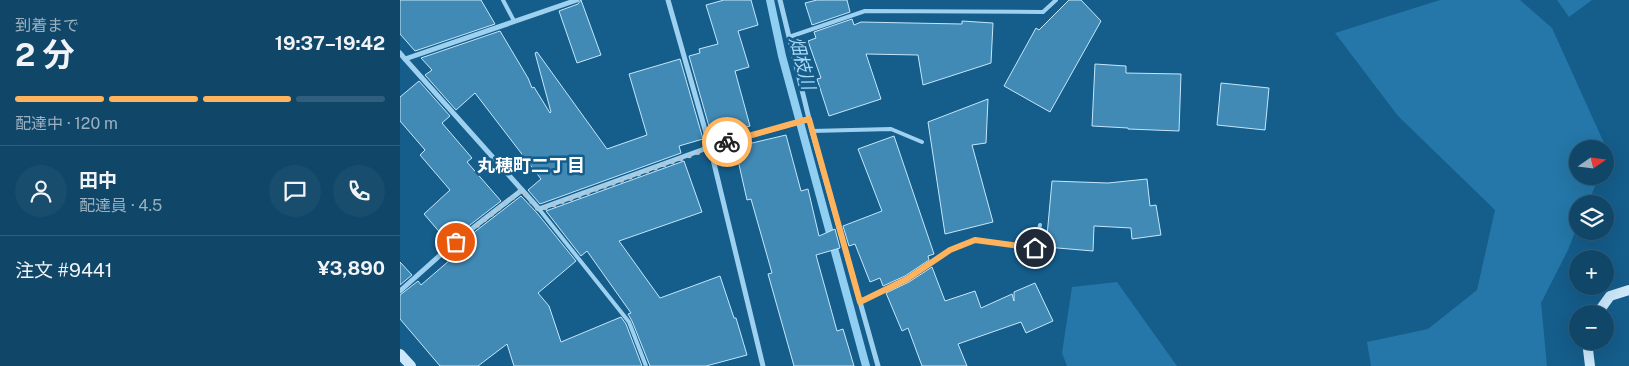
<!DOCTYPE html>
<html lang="ja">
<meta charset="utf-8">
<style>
:root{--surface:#104668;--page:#194d6e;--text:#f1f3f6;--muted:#9cb1c0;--line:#305e7c;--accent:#ffb35c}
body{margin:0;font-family:"Public Sans","Noto Sans JP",sans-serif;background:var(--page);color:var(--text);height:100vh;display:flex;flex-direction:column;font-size:19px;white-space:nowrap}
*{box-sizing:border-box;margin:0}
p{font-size:16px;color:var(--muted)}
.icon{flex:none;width:28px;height:28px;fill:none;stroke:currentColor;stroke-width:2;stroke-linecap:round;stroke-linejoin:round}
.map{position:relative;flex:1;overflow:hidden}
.panel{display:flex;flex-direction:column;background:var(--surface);width:400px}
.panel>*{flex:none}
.needle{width:32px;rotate:76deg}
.fabs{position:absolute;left:1169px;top:140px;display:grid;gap:10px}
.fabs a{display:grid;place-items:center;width:45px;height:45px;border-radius:50%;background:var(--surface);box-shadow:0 5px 20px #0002,0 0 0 1px var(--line);font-size:25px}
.pin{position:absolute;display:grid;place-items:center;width:42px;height:42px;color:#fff;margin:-21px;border:2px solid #fff;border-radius:50%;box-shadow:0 1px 5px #0007}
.courier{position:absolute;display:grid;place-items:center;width:50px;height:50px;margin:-25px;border:4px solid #ffb35c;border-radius:50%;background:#fff;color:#222;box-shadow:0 1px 6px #0007}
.overview em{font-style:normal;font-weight:700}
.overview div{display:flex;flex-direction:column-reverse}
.overview{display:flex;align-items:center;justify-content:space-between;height:85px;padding:0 15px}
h1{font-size:32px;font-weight:700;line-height:38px}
.bar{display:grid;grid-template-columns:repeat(4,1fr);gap:8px 5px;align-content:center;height:60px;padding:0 15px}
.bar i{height:6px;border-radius:4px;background:var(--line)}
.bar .selected{background:var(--accent)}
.bar p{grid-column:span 4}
.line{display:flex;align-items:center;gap:12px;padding:0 15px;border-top:1px solid var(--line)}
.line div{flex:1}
.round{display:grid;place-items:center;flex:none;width:52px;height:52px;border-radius:26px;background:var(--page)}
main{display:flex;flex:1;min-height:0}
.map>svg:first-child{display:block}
.green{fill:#2477a8}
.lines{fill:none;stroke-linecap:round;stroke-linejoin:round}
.stream{stroke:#90cff2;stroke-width:8}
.building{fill:#428ab6;stroke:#c4e7fb}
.lane{stroke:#9ed1ef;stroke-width:4}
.street{stroke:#9ed1ef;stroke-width:5}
.secondary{stroke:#cce8fb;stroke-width:10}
.done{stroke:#adc6d6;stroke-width:5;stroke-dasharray:0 9}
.route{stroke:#ffb35c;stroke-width:6}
.labels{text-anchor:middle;stroke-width:5;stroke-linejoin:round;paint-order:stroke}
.water-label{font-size:18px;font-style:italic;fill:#aadaf7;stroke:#155d8b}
.neighbourhood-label{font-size:18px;font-weight:bold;fill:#fff;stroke:#155d8b}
</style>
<main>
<section class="panel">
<div class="overview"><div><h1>2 分</h1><p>到着まで</p></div><em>19:37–19:42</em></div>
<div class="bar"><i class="selected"></i><i class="selected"></i><i class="selected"></i><i></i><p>配達中 · 120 m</p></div>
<div class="line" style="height:90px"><a class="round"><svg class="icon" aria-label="person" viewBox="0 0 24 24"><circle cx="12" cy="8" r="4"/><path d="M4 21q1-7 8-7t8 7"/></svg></a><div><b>田中</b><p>配達員 · 4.5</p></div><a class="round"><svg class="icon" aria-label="chat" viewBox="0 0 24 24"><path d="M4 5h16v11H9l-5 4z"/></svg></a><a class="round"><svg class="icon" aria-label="phone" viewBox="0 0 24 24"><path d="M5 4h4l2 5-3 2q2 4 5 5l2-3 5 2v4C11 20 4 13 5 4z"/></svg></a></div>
<div class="line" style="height:65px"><div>注文 #9441</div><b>¥3,890</b></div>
</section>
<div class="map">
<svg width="1229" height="366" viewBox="0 0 1229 366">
<rect width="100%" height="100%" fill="#155d8b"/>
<g class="green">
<polygon points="1040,0 1120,0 1152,28 1209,154 1205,163 1205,149 1178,149 1178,176 1199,176 1188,204 1178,204 1177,227 1168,250 1141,303 1147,366 971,366 967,342 1028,329 1077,290 1095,210 998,116 935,33"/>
<polygon points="1157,0 1192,0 1169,17"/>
<polygon points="717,282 777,366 667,366 662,353 672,287"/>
</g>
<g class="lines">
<polyline class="stream" points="370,0 382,56 466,366"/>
</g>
<g class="building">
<polygon points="0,0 81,0 95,24 15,51 0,34"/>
<polygon points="181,0 201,55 177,63 159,11 178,4"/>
<polygon points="324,0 351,0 358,25 338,31 349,67 335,71 350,126 312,137 289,56 300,53 299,49 318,44 306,5"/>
<polygon points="417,0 447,0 450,12 412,25 405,3"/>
<polygon points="669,0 681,0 701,21 650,112 604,86 636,28 639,30"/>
<polygon points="452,19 454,25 461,22 562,24 562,21 593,23 591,63 523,85 518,55 466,54 481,99 429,116 417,79 421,78 408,41 416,38 414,32"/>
<polygon points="100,31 128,78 132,88 134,87 150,113 151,112 135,53 137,52 207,149 247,135 229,74 280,59 303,139 279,146 281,153 140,204 128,190 141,179 75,93 56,110 25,75 32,70 21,58"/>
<polygon points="695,64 726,66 726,73 781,74 779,131 728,129 728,128 692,126"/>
<polygon points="19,81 50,116 42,123 72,158 67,162 101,201 48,242 24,214 50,190 20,155 25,150 0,121 0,97"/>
<polygon points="821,83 869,88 865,130 817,125"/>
<polygon points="588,99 586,143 572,145 593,222 545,234 528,122"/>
<polygon points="386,135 401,191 408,189 419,236 435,229 440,248 416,255 437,331 443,329 454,366 394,366 368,274 372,273 351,199 347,200 335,147"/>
<polygon points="494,136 534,254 528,256 529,260 505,276 483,286 480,278 470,282 455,244 449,246 443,226 482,211 458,149"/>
<polygon points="284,161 302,212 219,241 260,298 320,276 334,318 336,318 347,355 306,366 250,366 232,321 228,314 231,313 187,251 181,256 146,211"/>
<polygon points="747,179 750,206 756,205 761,235 732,239 731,228 694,226 693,251 646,247 652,181 708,183"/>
<polygon points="121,196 137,213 176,261 138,293 149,306 161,342 221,317 226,324 242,366 114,366 107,344 78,366 40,366 0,319 0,295 18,281 21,285 58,253 54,249 59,244"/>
<polygon points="0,262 12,275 0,285"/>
<polygon points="532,267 545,301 575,291 581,308 612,294 614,301 614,292 635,283 653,321 626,333 621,322 558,344 567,366 522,366 508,328 502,331 486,293 509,282"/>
</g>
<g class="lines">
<g class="lane">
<polyline points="103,0 114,21"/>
<polyline points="389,37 465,11 643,12 656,0"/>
<polyline points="412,131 491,129 522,142"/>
<polyline points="139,209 229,322 246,366"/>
<polyline points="460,302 507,279 550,250 575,240 635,248 640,225"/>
</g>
<g class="street">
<polyline points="268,0 310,147 363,366"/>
<polyline points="380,0 412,131 478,366"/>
<polyline points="0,53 5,59 177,0"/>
<polyline points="5,59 139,209 310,147 409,119"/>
<polyline points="0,291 56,241 122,190"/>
</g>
<g class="secondary">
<polyline points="1197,314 1210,296 1229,290"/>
<polyline points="1187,341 1190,366"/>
<polyline points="0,354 11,366"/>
</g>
</g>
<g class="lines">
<polyline class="done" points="56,242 122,190 139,210 327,142"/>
<polyline class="route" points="327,142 409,119 460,302 507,279 550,250 575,240 635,248"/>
</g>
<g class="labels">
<g class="water-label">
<text transform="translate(402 63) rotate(75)" y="6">畑枝川</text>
</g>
<g class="neighbourhood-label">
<text x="131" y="172">丸穂町二丁目</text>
</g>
</g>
</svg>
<div class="fabs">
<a><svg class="needle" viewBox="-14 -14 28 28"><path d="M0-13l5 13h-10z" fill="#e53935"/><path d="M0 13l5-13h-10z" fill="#9cb1c0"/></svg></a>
<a><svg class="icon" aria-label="layers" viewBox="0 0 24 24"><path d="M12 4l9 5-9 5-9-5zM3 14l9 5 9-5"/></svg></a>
<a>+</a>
<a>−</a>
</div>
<div class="pin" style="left:56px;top:242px;background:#ea580c"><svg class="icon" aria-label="bag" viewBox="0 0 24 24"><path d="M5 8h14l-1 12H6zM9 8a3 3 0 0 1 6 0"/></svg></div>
<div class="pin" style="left:635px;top:248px;background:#1f2937"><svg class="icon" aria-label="home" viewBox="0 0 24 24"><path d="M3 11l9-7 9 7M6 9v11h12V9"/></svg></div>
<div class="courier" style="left:327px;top:142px"><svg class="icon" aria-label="bike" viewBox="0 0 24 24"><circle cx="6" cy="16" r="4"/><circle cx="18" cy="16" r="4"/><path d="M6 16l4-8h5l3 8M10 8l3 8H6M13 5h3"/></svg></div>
</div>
</main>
